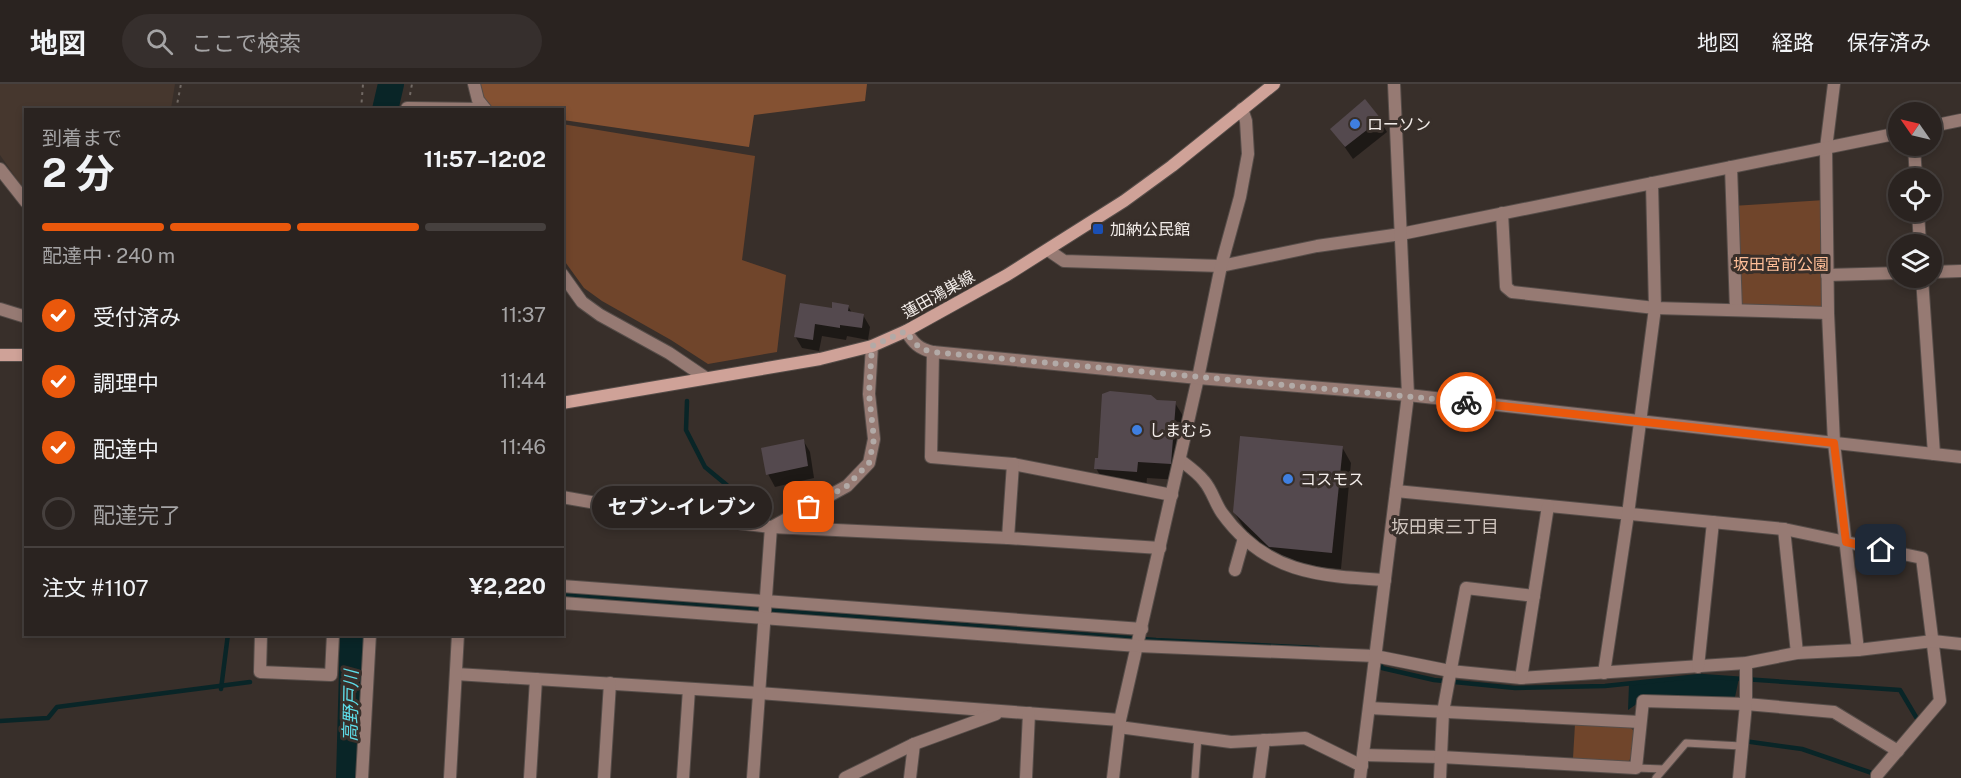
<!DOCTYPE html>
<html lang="ja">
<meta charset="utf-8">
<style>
:root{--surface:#2a2320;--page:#362f2d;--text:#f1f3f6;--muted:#a5a4a5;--line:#46403e;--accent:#ea580c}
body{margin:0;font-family:"Public Sans","Noto Sans JP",sans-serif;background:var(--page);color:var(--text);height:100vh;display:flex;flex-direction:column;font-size:22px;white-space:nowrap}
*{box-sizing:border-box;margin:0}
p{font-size:20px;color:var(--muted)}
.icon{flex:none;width:33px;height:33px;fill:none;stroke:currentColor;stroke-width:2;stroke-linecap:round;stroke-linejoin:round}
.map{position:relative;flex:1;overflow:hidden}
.drawer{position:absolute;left:24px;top:24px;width:540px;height:528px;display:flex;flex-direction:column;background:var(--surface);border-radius:0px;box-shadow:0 3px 9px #0003,0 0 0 2px var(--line)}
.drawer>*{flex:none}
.needle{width:39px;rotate:304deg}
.fabs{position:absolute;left:1888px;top:18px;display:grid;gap:12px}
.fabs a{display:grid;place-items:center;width:54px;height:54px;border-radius:50%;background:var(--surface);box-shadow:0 3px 9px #0003,0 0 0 2px var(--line);font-size:30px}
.pin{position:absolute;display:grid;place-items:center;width:51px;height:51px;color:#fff;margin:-26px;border-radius:12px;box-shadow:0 3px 9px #0006}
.courier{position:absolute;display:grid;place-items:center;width:60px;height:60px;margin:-30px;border:4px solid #ea580c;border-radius:50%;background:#fff;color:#222;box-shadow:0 2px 8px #0007}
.bubble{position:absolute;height:42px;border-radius:21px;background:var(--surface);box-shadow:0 3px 9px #0003,0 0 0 2px var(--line);font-size:20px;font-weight:700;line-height:42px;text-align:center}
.head em{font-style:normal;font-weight:700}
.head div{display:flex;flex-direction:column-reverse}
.head{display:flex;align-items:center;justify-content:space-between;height:102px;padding:0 18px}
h1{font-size:39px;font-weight:700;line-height:45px}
.bar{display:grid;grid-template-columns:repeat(4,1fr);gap:9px 6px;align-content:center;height:72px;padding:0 18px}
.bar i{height:8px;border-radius:4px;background:var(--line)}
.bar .active{background:var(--accent)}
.bar p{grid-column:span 4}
.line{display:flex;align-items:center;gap:15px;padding:0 18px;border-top:2px solid var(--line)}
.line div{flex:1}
ol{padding:0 18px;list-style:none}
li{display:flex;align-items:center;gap:18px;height:66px}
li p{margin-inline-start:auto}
li .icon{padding:6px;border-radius:50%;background:var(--accent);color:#fff;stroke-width:4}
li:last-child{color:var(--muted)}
li i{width:33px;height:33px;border:3px solid var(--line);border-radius:50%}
header{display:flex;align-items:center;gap:36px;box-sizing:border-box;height:84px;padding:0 30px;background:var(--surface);border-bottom:2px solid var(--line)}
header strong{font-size:28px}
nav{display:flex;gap:33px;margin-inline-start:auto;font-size:21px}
.search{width:420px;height:54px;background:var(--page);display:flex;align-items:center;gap:15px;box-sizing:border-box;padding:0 21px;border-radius:33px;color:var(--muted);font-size:22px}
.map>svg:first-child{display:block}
.built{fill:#46372e}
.green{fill:#70452b}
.forest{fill:#845132}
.water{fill:#092527}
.shadow{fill:#0007}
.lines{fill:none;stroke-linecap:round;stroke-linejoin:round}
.stream{stroke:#092527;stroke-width:4.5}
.river{stroke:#092527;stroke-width:26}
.building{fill:#54494e}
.service-casing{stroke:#564d49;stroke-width:9}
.minor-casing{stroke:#564d49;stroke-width:14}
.tertiary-casing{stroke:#564d49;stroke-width:14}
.secondary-casing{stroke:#564d49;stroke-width:14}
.path{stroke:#726a65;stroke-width:2;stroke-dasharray:3 4.5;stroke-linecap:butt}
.service{stroke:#967a73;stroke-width:7}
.minor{stroke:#967a73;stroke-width:12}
.tertiary{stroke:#967a73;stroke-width:12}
.secondary{stroke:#cfa298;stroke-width:12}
.done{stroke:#b2aaa7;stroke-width:6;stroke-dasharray:0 10.8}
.route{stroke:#ea580c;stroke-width:8}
.shop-dot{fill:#3f7fe0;stroke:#382f2a;stroke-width:2}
.transit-dot{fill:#1a4fb4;stroke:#382f2a;stroke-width:2}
.labels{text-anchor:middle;stroke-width:6;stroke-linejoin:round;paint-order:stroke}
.poi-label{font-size:16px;fill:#f3edea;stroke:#382f2a;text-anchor:start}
.park-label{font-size:16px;fill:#febe98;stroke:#382f2a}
.street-label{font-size:16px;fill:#f3edea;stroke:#382f2a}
.neighbourhood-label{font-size:18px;fill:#cec3bc;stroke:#382f2a}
.water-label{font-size:18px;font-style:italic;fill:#5edde9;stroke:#382f2a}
</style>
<header>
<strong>地図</strong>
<div class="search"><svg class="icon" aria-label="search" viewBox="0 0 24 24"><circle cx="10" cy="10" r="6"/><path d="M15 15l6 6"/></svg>ここで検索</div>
<nav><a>地図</a><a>経路</a><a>保存済み</a></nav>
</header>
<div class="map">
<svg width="1961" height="694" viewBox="0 0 1961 694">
<rect width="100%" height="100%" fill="#382f2a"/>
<polygon class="built" points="0,0 175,0 171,25 26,26 25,107 0,71"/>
<g class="green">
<polygon points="562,40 755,72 742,176 786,191 777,268 708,280 671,256 602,217 584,204 563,175"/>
<polygon points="1825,116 1828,229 1736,226 1732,122"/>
<polygon points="1575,640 1629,642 1633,646 1633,671 1628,678 1573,674"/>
</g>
<polygon class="forest" points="477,0 867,0 865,17 754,31 749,63 563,36 562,26 485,25"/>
<polygon class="water" points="1697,592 1739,594 1735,613 1648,612 1628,626 1629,600"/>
<g class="shadow">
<polygon points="1380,36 1387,48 1353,75 1332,45"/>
<polygon points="848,222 852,229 863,231 870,243 868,256 847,252 846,256 822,252 819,267 802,264 795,252 833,226"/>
<polygon points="1157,317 1175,319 1185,335 1180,396 1147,394 1146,404 1105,401 1096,384 1100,376"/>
<polygon points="803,356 810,368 814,394 775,403 768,390"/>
<polygon points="1342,363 1351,379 1341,485 1280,479 1244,444 1234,428"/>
</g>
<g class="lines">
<g class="stream">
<polyline points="687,317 686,346 705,383 769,436 772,440"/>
<polyline points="562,510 1156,556 1318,564"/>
<polyline points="1379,576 1382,584 1434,596 1515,604 1605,602 1700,592 1900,606 1916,633"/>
<polyline points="221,605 228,550"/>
<polyline points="0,637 48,634 57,623 250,598"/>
<polyline points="1744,657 1802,665 1875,690"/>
</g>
<g class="river">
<polyline points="385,26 391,0"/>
<polyline points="349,694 353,550"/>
</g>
</g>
<g class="building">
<polygon points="1365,15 1381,35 1345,63 1330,45"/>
<polygon points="832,218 849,221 848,227 864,230 862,244 840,241 840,244 815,240 813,256 794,253 800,219 832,224"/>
<polygon points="1110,307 1151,311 1157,316 1176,317 1171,380 1138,378 1137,388 1094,385 1095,374 1098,374 1102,310"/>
<polygon points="1240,352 1343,362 1332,469 1269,463 1233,428"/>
<polygon points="804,355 808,382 766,391 761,364"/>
</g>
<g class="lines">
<defs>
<g id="service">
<polyline points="1636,684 1663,685"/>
<polyline points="1195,694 1198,652"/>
<polyline points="1656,694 1686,659 1741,662"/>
</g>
<g id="minor">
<polyline points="474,0 478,16 486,26"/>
<polyline points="1834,0 1826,64 1828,229 1834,359 1858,566"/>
<polyline points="407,24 485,25"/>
<polyline points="1914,62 1916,94"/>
<polyline points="1731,83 1736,226"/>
<polyline points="1918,128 1920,160"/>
<polyline points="1502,129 1506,203 1512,208 1655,224 1828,229"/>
<polyline points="1048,166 1064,177 1221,182 1317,162 1401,150"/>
<polyline points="1932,188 1961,187"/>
<polyline points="562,190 582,218 600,231 669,269 706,294"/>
<polyline points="1827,191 1899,189"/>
<polyline points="1922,194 1934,370"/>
<polyline points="0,225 26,233"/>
<polyline points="933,268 931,373 1013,380 1172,411"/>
<path d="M1180,376C1188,382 1198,389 1204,397C1212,406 1215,419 1222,429C1265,489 1318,492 1385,496"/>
<polyline points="1396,407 1784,445 1922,474 1940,617 1877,691 1877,694"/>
<polyline points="562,413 641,427 771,443 1008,454 1160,464"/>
<polyline points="772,443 847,402 869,379 874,355 869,310 872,262"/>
<polyline points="1784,445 1797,569"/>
<polyline points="1008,454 1013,380"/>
<polyline points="1235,486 1244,454"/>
<polyline points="562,502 1142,545"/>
<polyline points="261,550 260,588 331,591 333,550"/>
<polyline points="1375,572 1450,587 1521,594 1746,579 1797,569 1858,566 1933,557 1961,560"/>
<polyline points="1698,583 1713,438"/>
<polyline points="1604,589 1628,430 1655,224 1652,99"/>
<polyline points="456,590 759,609 1120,636"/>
<polyline points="1521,594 1548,422"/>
<polyline points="1369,624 1640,638"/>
<polyline points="1119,643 1231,658 1305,654 1362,682"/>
<polyline points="1363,671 1441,673 1636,684 1643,617 1746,620 1834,628 1898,667"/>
<polyline points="362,694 370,550"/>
<polyline points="530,694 536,595"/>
<polyline points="604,694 610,599"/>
<polyline points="683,694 689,605"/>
<polyline points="753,694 771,443"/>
<polyline points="845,694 914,660 996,630"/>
<polyline points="910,694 914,660"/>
<polyline points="1026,694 1029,629"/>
<polyline points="1113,694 1120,636 1198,294 1221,182 1240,113 1248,70 1246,37 1242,25"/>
<polyline points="1259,694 1264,656"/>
<polyline points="1440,694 1443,628 1466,504 1534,512"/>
<polyline points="1739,694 1746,620 1746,579"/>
</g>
<g id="tertiary">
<polyline points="1932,42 1961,36"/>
<polyline points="0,85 26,118"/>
<polyline points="1401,150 1899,49"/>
<path d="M906,247C913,259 919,265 933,268L1198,294L1408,311L1961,373"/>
<polyline points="562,519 1138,562 1375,572"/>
<polyline points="450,694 458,550"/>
<polyline points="1360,694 1408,311 1394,0"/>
</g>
<g id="secondary">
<polyline points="0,271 26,271"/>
<polyline points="562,319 820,275 872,262 906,247 1007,191 1124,117 1172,82 1274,0"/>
</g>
</defs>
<use href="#service" class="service-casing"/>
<use href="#minor" class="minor-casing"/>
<use href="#tertiary" class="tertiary-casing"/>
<use href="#secondary" class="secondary-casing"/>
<g class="path">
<polyline points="410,11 412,0"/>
<polyline points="176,26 181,0"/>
<polyline points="361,26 363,0"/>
</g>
<use href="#service" class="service"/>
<use href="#minor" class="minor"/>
<use href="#tertiary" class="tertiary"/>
<use href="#secondary" class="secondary"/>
</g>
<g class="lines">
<path class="done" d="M809,423L847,402L869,379L874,355L869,310L872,262L906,247C913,259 919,265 933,268L1466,318"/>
<polyline class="route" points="1466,318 1834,359 1846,458 1881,466"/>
</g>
<g class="shop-dot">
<circle cx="1355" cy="40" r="6"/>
<circle cx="1137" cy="346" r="6"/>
<circle cx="1288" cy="395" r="6"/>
</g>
<rect class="transit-dot" x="1092" y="139" width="12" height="12" rx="3"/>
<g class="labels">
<g class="poi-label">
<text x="1367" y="46">ローソン</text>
<text x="1110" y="151">加納公民館</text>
<text x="1149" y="352">しまむら</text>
<text x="1300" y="401">コスモス</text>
</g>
<g class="park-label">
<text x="1781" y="186">坂田宮前公園</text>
</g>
<g class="street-label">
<text transform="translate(938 210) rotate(-29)" y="6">蓮田鴻巣線</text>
</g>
<g class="neighbourhood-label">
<text x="1445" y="449">坂田東三丁目</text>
</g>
<g class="water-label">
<text transform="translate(351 622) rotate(-89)" y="6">高野戸川</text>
</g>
</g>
</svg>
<div class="fabs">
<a><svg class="needle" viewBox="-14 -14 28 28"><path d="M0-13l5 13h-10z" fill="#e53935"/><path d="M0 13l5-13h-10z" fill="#a5a4a5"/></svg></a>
<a><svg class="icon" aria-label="locate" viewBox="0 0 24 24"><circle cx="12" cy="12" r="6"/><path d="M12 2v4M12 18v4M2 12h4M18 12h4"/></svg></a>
<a><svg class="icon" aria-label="layers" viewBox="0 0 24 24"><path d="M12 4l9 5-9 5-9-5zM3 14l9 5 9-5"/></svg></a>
</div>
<div class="pin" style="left:809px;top:423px;background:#ea580c"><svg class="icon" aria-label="bag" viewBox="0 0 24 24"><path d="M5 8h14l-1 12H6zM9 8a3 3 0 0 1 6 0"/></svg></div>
<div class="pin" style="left:1881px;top:466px;background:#1f2937"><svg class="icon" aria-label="home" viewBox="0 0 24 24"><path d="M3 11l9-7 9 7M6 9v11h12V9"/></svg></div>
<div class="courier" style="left:1466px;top:318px"><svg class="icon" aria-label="bike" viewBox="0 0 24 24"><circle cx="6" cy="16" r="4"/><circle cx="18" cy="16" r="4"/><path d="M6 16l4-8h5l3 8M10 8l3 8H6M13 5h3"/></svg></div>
<div class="bubble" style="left:592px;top:402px;width:180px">セブン-イレブン</div>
<section class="drawer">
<div class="head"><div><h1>2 分</h1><p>到着まで</p></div><em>11:57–12:02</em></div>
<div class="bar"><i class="active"></i><i class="active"></i><i class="active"></i><i></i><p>配達中 · 240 m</p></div>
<ol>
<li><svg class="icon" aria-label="check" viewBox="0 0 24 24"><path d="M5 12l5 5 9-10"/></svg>受付済み<p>11:37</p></li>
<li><svg class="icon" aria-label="check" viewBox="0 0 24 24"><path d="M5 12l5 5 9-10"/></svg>調理中<p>11:44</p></li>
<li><svg class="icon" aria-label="check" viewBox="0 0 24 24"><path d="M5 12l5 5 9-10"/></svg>配達中<p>11:46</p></li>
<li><i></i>配達完了</li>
</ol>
<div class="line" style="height:78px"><div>注文 #1107</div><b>¥2,220</b></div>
</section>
</div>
